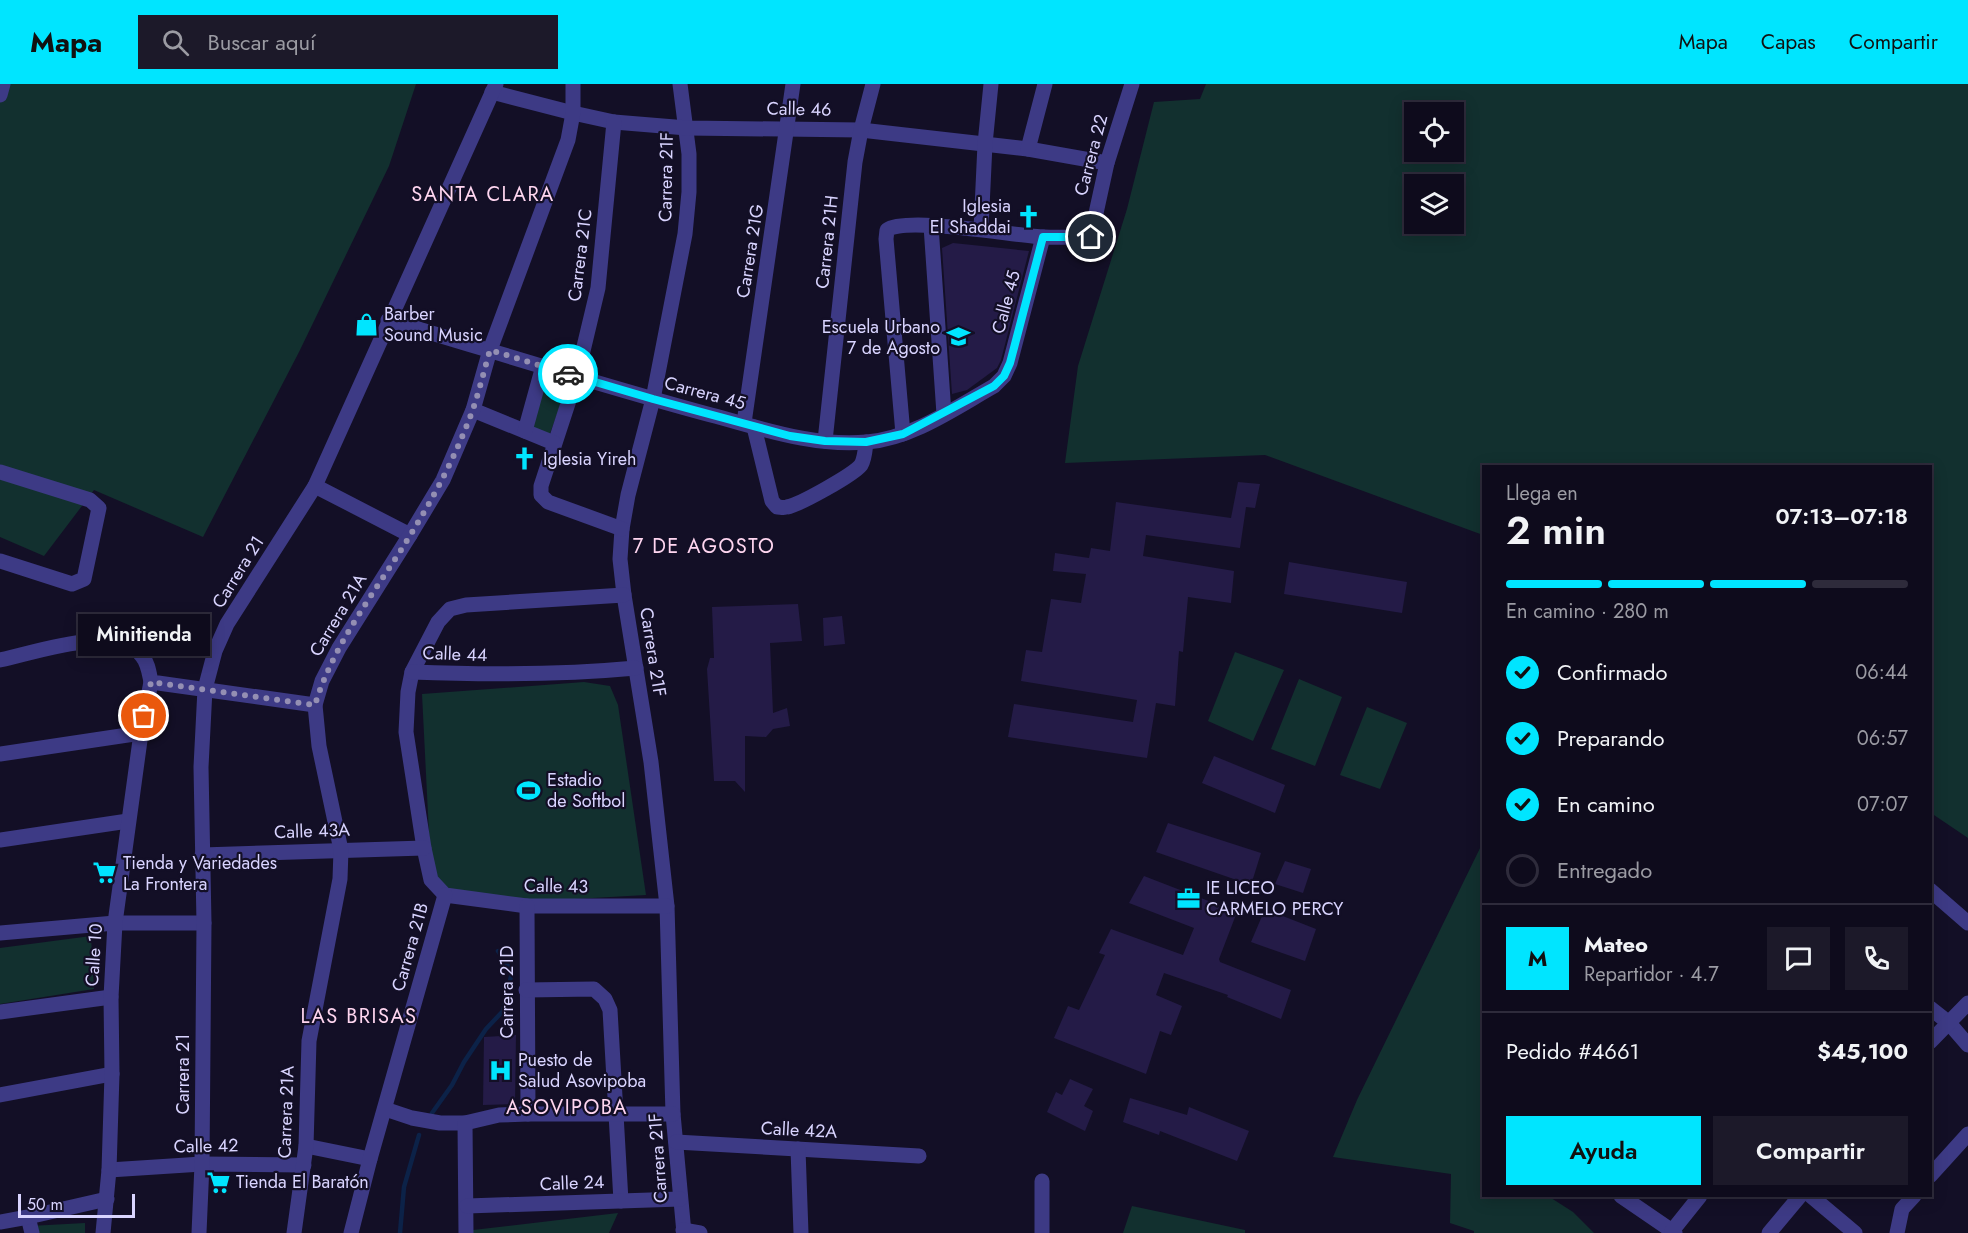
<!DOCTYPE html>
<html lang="es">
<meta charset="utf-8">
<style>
:root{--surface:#0e0b1c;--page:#1c1929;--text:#f1f3f6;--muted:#9b9ba3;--line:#2e2b3b;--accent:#00e5ff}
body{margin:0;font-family:Jost,sans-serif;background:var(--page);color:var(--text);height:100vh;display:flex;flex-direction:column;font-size:22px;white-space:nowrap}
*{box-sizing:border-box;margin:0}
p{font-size:20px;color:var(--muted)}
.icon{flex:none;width:33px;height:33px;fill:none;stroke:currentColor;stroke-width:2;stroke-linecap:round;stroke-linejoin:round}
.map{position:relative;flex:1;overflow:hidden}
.panel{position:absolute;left:1482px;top:381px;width:450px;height:732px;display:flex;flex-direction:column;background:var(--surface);border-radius:0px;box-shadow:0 3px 15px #0003,0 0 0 2px var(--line)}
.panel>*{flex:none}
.buttons{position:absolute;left:1404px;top:18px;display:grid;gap:12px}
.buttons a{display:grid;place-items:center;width:60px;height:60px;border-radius:0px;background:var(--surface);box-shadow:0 3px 15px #0003,0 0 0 2px var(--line);font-size:30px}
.scale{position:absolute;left:18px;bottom:15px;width:117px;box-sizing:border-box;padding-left:6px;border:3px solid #d9d4ff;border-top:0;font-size:16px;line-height:21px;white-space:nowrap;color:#d9d4ff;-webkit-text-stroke:4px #130f26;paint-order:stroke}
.pin{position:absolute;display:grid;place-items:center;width:51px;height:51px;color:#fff;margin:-26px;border:3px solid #fff;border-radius:50%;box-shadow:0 2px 6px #0007}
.courier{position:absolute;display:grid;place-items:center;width:60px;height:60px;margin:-30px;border:4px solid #00e5ff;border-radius:50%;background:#fff;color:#222;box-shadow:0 2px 8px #0007}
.bubble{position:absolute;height:42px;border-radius:0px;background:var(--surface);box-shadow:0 3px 15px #0003,0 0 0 2px var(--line);font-size:20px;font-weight:600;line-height:42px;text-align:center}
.headline em{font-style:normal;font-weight:600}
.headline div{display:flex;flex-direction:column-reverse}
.headline{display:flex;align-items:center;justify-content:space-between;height:102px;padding:0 24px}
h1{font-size:39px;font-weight:600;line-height:45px}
.bar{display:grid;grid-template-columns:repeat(4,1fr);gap:9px 6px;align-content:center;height:72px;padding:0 24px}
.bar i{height:8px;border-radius:4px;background:var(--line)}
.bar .on{background:var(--accent)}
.bar p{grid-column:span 4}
.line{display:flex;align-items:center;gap:15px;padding:0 24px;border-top:2px solid var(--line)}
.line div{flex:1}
.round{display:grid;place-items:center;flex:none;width:63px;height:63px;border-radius:0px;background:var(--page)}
ol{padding:0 24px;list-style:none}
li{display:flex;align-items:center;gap:18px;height:66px}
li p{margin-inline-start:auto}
li .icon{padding:6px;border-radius:50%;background:var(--accent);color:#111;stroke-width:4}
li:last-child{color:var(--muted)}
li i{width:33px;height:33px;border:3px solid var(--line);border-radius:50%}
.action{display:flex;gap:12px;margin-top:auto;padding:12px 24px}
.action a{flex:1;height:69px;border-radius:0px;background:var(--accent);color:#111;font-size:24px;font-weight:600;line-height:69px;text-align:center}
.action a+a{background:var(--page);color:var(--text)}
header{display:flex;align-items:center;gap:36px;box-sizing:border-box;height:84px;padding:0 30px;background:var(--accent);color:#111}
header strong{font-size:28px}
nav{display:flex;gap:33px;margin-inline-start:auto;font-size:21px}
.search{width:420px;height:54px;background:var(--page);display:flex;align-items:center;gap:15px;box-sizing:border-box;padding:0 21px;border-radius:0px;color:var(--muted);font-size:22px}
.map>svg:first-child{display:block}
.green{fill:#12302f;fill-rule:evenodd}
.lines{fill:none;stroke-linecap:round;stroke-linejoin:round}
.stream{stroke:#0c2248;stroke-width:4.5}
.building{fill:#241b47}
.minor{stroke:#3d3a85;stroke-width:15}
.done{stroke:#948fb3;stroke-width:6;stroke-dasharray:0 10.8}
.route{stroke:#00e5ff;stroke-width:8}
.labels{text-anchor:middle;stroke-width:4.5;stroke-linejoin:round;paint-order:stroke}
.street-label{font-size:18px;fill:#d9d4ff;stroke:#130f26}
.poi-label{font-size:18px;fill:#d9d4ff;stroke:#130f26;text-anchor:start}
.neighbourhood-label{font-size:20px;letter-spacing:1.5px;fill:#ffd6f0;stroke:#130f26}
</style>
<header>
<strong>Mapa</strong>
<div class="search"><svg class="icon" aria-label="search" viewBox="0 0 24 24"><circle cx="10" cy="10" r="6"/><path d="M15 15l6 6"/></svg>Buscar aquí</div>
<nav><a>Mapa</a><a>Capas</a><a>Compartir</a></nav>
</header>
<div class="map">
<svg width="1968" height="1149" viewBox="0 0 1968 1149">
<rect width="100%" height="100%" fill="#130f26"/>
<g class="green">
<polygon points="0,0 416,0 389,82 299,268 203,453 94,406 44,472 0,453"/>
<path d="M1206,0H1968V754L1931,729L1930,382H1484L1483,451L1265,371L1065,379L1078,282L1127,125L1154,18L1200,15ZM1414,28H1454V68H1414ZM1414,100H1454V140H1414Z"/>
<polygon points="544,303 565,308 548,355 530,348"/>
<polygon points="1235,568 1284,586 1253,657 1208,637"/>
<polygon points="1299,595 1342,613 1315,682 1271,665"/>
<polygon points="584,598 610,602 618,621 646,811 522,818 443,807 431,790 422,610"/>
<polygon points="1367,623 1407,639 1380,705 1340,691"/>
<polygon points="1483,758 1484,1112 1548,1112 1573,1128 1594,1149 1474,1149 1474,1147 1450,1139 1451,1090 1333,1073 1357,1016"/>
<polygon points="91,852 94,905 0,920 0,864"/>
<polygon points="1132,1122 1245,1146 1245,1149 1123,1149"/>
<polygon points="618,1129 609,1149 473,1149 473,1146"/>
<polygon points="85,1139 85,1149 32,1149 30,1142"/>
</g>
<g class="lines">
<g class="stream">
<polyline points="432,1029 452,1001 464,978 486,945 503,927 512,888 498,867"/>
<polyline points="400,1149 404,1103 419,1051"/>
</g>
</g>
<g class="building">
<polygon points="953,159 1029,167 1001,276 997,284 967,306 952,310 942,164"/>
<polygon points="1238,398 1260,400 1255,424 1246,423 1240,464 1146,451 1143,472 1234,487 1231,519 1188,513 1183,568 1179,567 1175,622 1156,619 1147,674 1008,653 1014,620 1133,638 1137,616 1021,597 1026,566 1042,568 1051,515 1081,519 1086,490 1053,487 1055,469 1089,474 1091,464 1110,467 1116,418 1231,434"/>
<polygon points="1289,478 1407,498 1402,529 1284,510"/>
<polygon points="798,520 802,557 770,559 773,629 787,624 790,642 773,645 766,653 745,652 745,708 735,697 714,697 707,585 710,574 714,574 712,523"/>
<polygon points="842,532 845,560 824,562 823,534"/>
<polygon points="1214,672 1285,701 1275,729 1202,699"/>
<polygon points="1168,739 1261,769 1251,801 1156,768"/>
<polygon points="1285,777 1311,785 1303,809 1275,800"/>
<polygon points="1144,792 1237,828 1219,875 1220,878 1291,906 1281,935 1227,913 1228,911 1164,889 1156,911 1182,922 1171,951 1160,947 1146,990 1054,954 1068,922 1079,926 1105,871 1099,869 1111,845 1183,871 1194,844 1129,819"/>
<polygon points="1265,825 1316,845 1305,877 1251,858"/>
<polygon points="516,951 515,1020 483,1021 484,953"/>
<polygon points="1070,995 1093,1005 1084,1022 1093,1027 1085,1047 1047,1028 1056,1008 1062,1011"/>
<polygon points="1130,1014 1187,1031 1189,1023 1249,1047 1237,1077 1160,1047 1159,1051 1123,1038"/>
</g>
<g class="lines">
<g class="minor">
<polyline points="680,0 689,70 689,108 685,150 653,315 628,411 622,445 620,475 624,511 651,678 667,822 673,1030 684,1149"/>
<polyline points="492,8 573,29 614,38 687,44 861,46 1028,65 1107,79"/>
<polyline points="0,11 3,0"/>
<polyline points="614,38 598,204 577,292 541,402 541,411 548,418 622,445"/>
<polyline points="1028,65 1045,0"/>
<polyline points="931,142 944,330"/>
<polyline points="981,145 985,60 991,0"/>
<path d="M388,236C496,268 603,302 711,331C761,344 813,363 867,358C913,354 955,324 994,302L1004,292L1010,279L1043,153"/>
<polyline points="473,326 554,359"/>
<polyline points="744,339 793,0"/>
<path d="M754,343L772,417L777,423C780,423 784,424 787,423C799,421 853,391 861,381C865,374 865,366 866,358"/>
<polyline points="525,347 543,282"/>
<path d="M903,350L886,155L887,146C906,132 1016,152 1044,153C1060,154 1075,153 1091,152L1107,79L1132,0"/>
<polyline points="825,357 855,78 861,46 873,0"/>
<polyline points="0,388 90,416 99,424 84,495 72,500 0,477"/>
<polyline points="315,402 410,451"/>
<polyline points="624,511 466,521 450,525 438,538 412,588 408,608 406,648 424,764 431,796 445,811 527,822 667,822"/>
<path d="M0,576C35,569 116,539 142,572C148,579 149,588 151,598L315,621"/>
<path d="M412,588C487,591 561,591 636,584"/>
<polyline points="0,670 141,649"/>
<polyline points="0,756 128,737"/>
<polyline points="202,771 424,764"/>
<polyline points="1930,806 1968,839"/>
<polyline points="527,822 528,1030"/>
<polyline points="0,849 115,839 204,839"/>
<polyline points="526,906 594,905 605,915 610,926 621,1117"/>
<polyline points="1930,924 1949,939 1968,961"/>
<polyline points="0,928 111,913"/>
<polyline points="1930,958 1968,919"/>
<polyline points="0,1011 112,990"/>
<polyline points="385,1025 412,1034 440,1039 465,1039 499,1031 528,1030 673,1030"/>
<polyline points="465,1039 466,1149"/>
<polyline points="676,1058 919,1072"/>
<polyline points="306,1062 370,1075"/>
<polyline points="798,1065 801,1149"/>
<polyline points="109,1086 202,1080 304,1081"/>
<polyline points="1930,1092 1968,1050"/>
<polyline points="1621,1112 1675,1149"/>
<polyline points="1811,1112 1855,1149"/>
<polyline points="467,1122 680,1115"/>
<polyline points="28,1133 32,1149"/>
<polyline points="0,1138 28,1133 107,1115"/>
<polyline points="683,1146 700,1149"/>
<polyline points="1672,1147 1700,1112"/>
<polyline points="103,1149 109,1086 112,990 111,913 115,839 141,649 151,598"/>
<polyline points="199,1149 202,1080 204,839 201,683 205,605 215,567 227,540 315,402 496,0"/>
<polyline points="294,1149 306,1062 309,957 340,795 341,766 319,662 315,621 322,597 339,564 410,451 443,396 473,326 490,266 568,56 573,29 573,0"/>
<polyline points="351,1149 370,1075 445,811"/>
<polyline points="1042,1149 1042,1097"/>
<polyline points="1769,1149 1800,1112"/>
<polyline points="1897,1149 1902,1125 1914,1112"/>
</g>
</g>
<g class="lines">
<path class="done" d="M144,632L151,598L315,621C334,558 377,506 411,450C435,411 456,371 472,328C479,308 484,287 490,266L568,290"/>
<polyline class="route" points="568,290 653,315 790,352 825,357 866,358 903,350 994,302 1004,292 1010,279 1043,153 1091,153"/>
</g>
<defs>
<symbol id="church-bare" viewBox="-9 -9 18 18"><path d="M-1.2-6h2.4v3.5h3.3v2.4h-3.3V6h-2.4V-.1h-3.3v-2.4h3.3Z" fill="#00e5ff" stroke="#130f26" stroke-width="2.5" paint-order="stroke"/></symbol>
<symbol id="shop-bare" viewBox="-9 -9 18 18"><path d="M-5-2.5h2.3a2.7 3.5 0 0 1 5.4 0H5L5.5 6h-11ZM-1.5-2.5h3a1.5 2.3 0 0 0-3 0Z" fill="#00e5ff" stroke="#130f26" stroke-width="2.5" paint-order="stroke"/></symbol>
<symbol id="school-bare" viewBox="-9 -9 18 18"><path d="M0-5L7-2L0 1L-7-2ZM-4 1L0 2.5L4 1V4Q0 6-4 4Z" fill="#00e5ff" stroke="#130f26" stroke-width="2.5" paint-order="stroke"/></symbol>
<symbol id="stadium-bare" viewBox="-9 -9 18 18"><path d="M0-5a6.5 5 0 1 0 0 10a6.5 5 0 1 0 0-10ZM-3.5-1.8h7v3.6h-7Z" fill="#00e5ff" stroke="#130f26" stroke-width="2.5" paint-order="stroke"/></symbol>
<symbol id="supermarket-bare" viewBox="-9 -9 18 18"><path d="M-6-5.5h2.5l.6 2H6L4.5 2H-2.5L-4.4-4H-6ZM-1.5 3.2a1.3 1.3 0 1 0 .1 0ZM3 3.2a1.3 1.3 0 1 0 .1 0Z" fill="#00e5ff" stroke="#130f26" stroke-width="2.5" paint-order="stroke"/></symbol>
<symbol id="office-bare" viewBox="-9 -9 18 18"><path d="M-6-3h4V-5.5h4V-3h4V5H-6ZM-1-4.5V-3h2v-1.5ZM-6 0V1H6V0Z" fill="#00e5ff" stroke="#130f26" stroke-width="2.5" paint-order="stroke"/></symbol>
<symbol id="hospital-bare" viewBox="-9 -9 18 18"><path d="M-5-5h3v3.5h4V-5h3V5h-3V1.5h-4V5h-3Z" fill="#00e5ff" stroke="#130f26" stroke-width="2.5" paint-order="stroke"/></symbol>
</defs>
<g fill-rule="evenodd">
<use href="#church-bare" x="1012" y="116" width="33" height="33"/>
<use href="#shop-bare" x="350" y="224" width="33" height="33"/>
<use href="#school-bare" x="942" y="236" width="33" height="33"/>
<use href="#church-bare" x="508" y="358" width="33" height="33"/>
<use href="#stadium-bare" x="512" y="690" width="33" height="33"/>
<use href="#supermarket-bare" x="88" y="772" width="33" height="33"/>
<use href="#office-bare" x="1172" y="798" width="33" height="33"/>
<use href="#hospital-bare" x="484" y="970" width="33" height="33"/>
<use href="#supermarket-bare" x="202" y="1082" width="33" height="33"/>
</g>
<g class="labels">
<g class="street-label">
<text transform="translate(799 25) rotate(1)" y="6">Calle 46</text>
<text transform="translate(1091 71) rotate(-75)" y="6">Carrera 22</text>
<text transform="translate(666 93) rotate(-89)" y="6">Carrera 21F</text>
<text transform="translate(827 158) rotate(-84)" y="6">Carrera 21H</text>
<text transform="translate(750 167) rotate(-81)" y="6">Carrera 21G</text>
<text transform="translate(580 171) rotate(-83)" y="6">Carrera 21C</text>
<text transform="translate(1006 218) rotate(-75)" y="6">Calle 45</text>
<text transform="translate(705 309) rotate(15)" y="6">Carrera 45</text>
<text transform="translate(238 488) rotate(-58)" y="6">Carrera 21</text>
<text transform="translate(338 531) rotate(-59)" y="6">Carrera 21A</text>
<text transform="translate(653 568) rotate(81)" y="6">Carrera 21F</text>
<text transform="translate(455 570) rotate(2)" y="6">Calle 44</text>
<text transform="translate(312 747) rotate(-2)" y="6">Calle 43A</text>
<text transform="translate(556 802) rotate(1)" y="6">Calle 43</text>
<text transform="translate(410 863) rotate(-74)" y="6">Carrera 21B</text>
<text transform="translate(94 871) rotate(-86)" y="6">Calle 10</text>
<text transform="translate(507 908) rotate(-90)" y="6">Carrera 21D</text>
<text transform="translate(183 990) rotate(-90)" y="6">Carrera 21</text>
<text transform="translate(286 1028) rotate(-88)" y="6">Carrera 21A</text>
<text transform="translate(799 1046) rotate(3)" y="6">Calle 42A</text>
<text transform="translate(206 1062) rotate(-1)" y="6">Calle 42</text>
<text transform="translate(658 1074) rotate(-94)" y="6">Carrera 21F</text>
<text transform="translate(572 1099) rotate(-2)" y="6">Calle 24</text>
</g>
<g class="poi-label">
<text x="1011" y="128" text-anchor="end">Iglesia<tspan x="1011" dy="21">El Shaddai</tspan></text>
<text x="384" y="236">Barber<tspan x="384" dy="21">Sound Music</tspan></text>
<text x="940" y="249" text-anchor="end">Escuela Urbano<tspan x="940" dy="21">7 de Agosto</tspan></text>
<text x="543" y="381">Iglesia Yireh</text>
<text x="547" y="702">Estadio<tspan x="547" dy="21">de Softbol</tspan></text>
<text x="123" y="785">Tienda y Variedades<tspan x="123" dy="21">La Frontera</tspan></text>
<text x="1206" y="810">IE LICEO<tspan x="1206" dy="21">CARMELO PERCY</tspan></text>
<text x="518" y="982">Puesto de<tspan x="518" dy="21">Salud Asovipoba</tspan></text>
<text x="236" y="1104">Tienda El Baratón</text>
</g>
<g class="neighbourhood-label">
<text x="483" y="117">SANTA CLARA</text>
<text x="704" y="469">7 DE AGOSTO</text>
<text x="359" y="939">LAS BRISAS</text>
<text x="567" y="1030">ASOVIPOBA</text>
</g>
</g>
</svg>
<div class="buttons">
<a><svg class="icon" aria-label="locate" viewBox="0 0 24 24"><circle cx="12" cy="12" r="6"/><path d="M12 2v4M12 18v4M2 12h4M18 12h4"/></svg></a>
<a><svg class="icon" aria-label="layers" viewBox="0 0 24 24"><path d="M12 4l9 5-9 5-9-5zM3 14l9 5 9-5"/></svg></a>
</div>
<div class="scale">50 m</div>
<div class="pin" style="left:144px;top:632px;background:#ea580c"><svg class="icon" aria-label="bag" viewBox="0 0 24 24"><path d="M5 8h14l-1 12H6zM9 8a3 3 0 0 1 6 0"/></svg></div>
<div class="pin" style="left:1091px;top:153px;background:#1f2937"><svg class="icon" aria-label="home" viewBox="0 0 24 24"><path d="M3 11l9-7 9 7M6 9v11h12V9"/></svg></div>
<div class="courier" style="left:568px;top:290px"><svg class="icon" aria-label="car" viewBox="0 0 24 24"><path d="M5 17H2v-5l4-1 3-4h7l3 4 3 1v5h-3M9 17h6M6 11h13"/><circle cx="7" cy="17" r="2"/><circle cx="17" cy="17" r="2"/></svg></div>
<div class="bubble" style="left:78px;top:530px;width:132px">Minitienda</div>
<section class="panel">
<div class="headline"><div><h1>2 min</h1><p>Llega en</p></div><em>07:13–07:18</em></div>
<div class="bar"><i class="on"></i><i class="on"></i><i class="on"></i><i></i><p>En camino · 280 m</p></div>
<ol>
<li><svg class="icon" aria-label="check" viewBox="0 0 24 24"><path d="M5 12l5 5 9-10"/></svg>Confirmado<p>06:44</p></li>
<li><svg class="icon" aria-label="check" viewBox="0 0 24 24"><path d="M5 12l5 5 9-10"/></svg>Preparando<p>06:57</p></li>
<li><svg class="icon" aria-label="check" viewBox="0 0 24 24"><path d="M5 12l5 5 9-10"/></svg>En camino<p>07:07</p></li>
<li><i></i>Entregado</li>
</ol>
<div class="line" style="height:108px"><b class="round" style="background:var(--accent);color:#111">M</b><div><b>Mateo</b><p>Repartidor · 4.7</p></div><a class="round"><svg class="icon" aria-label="chat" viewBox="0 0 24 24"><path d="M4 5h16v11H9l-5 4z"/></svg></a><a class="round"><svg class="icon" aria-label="phone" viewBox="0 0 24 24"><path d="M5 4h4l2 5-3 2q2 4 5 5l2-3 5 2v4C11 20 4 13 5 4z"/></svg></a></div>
<div class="line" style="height:78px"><div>Pedido #4661</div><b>$45,100</b></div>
<div class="action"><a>Ayuda</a><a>Compartir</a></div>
</section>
</div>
